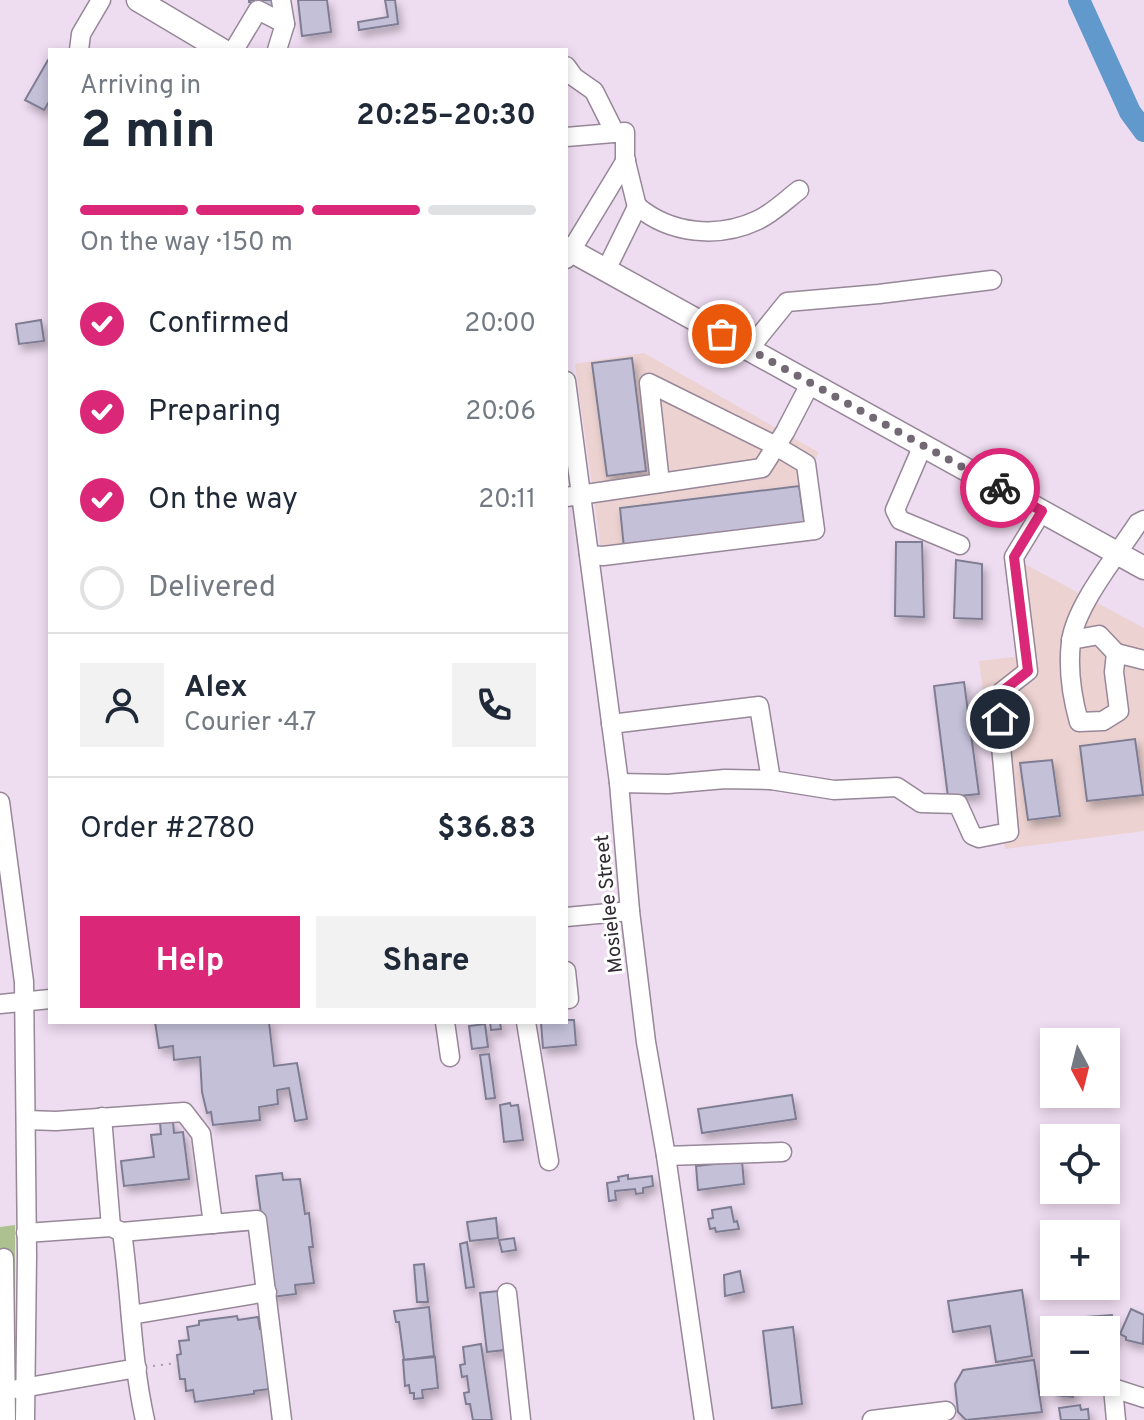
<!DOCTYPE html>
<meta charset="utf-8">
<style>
:root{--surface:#fff;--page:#f2f2f3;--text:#1f2937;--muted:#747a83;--line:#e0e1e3;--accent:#db2777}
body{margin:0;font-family:Overpass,sans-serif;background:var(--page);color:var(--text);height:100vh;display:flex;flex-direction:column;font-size:30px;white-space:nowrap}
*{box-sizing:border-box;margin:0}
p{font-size:26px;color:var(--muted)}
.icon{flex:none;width:44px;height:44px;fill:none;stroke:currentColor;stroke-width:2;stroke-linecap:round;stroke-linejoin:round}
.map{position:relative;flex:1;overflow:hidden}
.drawer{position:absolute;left:48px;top:48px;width:520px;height:976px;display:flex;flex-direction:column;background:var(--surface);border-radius:0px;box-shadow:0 4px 12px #0003}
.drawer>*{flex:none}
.needle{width:52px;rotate:173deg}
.fabs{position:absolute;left:1040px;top:1028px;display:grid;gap:16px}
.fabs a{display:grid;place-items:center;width:80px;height:80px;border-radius:0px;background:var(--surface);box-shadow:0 4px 12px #0003;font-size:40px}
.pin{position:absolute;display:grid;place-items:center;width:68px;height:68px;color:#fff;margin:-34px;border:4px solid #fff;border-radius:50%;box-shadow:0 2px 8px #0007}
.courier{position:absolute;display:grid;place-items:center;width:80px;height:80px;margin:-40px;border:6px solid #db2777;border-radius:50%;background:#fff;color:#222;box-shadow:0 2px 10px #0007}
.summary em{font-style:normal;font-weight:700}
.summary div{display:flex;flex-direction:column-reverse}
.summary{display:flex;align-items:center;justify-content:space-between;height:136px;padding:0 32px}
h1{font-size:52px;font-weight:700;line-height:60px}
.bar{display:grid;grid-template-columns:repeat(4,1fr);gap:12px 8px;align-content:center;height:96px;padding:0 32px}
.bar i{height:10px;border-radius:6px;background:var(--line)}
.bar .selected{background:var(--accent)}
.bar p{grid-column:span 4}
.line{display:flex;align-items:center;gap:20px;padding:0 32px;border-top:2px solid var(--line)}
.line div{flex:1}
.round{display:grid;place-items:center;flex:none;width:84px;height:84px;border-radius:0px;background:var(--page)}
ol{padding:0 32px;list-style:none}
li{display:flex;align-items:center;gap:24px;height:88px}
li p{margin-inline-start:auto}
li .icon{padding:8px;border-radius:50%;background:var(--accent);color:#fff;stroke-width:4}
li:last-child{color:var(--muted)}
li i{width:44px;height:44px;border:4px solid var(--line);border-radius:50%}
.action{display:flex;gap:16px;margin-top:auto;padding:16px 32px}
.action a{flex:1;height:92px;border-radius:0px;background:var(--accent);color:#fff;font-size:32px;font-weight:700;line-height:92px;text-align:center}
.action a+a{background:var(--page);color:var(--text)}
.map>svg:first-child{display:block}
.commercial{fill:#ecd2d0}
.green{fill:#adc090}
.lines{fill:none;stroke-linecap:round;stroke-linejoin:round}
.river{stroke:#6199cd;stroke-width:22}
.building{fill:#c3c0d8;stroke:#7f7d93;stroke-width:2;filter:url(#shadow)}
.minor-casing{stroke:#978799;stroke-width:21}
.major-casing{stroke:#978799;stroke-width:25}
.path{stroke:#a699a8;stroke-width:2;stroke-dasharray:2 6;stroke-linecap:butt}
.minor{stroke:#fff;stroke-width:18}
.major{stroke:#fff;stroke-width:22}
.done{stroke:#736974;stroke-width:8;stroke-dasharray:0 14.4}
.route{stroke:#db2777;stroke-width:10}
.labels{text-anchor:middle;stroke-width:6;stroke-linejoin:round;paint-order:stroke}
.street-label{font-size:20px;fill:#312b32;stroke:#fff}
</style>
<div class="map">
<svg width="1144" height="1420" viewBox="0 0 1144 1420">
<defs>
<filter id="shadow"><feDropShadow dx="3.5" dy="6" stdDeviation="4" flood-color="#0004"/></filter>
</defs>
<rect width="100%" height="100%" fill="#eedcf0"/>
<g class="commercial">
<polygon points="644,353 818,452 814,464 823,535 603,563 575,364"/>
<polygon points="1021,562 1144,628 1144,831 1005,849 979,661 1031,655"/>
</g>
<polygon class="green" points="15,1225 15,1420 0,1420 0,1227"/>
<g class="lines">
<polyline class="river" points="1079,0 1130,112 1144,131"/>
</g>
<g class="building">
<polygon points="249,0 279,0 275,11 249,2"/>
<polygon points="298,0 327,0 331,32 302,36"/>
<polygon points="385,0 395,0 398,24 359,30 358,22 388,17"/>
<polygon points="48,60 50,61 50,100 44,110 25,100"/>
<polygon points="41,320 44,341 19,344 16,324"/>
<polygon points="632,358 646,471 607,476 592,363"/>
<polygon points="799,486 805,526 624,548 620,508"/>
<polygon points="896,542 922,542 924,617 895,616"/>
<polygon points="956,560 982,564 982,619 954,618"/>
<polygon points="964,682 979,794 948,797 934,686"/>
<polygon points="1135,739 1143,795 1087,801 1080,746"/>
<polygon points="1052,760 1060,816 1028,820 1020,763"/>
<polygon points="566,1020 574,1020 576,1045 543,1048 541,1023"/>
<polygon points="155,1022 273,1022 269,1022 274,1066 297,1063 307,1119 295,1121 289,1088 277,1090 278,1104 259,1107 260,1120 213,1125 211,1112 207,1113 202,1092 200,1057 174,1060 173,1046 159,1048"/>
<polygon points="490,1022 500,1022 501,1029 491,1030"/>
<polygon points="485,1024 488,1047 472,1049 469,1026"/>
<polygon points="489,1054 495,1098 486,1099 480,1055"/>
<polygon points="792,1095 796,1119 702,1133 698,1109"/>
<polygon points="510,1103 511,1106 518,1105 523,1140 504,1142 500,1105"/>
<polygon points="173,1121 174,1133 183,1132 189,1179 124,1186 121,1161 154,1157 151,1135 161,1134 160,1122"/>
<polygon points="742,1161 744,1184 698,1190 696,1166"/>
<polygon points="282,1173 283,1180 300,1179 305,1214 309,1213 313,1247 309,1247 314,1283 295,1285 296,1294 272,1297 256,1176"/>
<polygon points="628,1175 628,1179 652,1176 653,1186 643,1188 643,1193 636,1194 635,1189 615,1191 616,1200 609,1201 607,1183 619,1181 618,1177"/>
<polygon points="731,1207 734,1222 737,1221 739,1229 716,1232 715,1228 710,1229 708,1219 713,1218 712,1210"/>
<polygon points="496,1218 498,1238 470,1241 467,1222"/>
<polygon points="514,1238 516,1250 502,1252 499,1240"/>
<polygon points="467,1242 474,1287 466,1288 460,1244"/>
<polygon points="424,1264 428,1302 417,1302 414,1265"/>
<polygon points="740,1271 744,1292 725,1296 724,1275"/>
<polygon points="1022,1290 1032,1356 996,1362 990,1326 953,1332 948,1301"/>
<polygon points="498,1291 505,1350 487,1352 480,1293"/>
<polygon points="429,1307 434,1356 404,1360 399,1322 396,1322 394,1311"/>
<polygon points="1131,1309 1144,1315 1143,1344 1126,1340 1126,1337 1120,1334"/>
<polygon points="1112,1315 1115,1342 1106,1342 1106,1330 1089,1330 1087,1317"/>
<polygon points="237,1316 238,1320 258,1317 260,1329 264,1328 270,1389 254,1391 254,1394 195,1402 193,1390 186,1391 185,1379 180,1379 177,1355 181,1354 179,1341 189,1340 187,1327 199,1325 199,1321"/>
<polygon points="793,1327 802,1404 772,1408 763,1331"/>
<polygon points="481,1344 492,1420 473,1420 470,1404 466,1404 464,1393 469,1392 467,1376 462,1377 460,1365 465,1364 463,1347"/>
<polygon points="435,1357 438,1388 422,1390 423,1398 414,1399 414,1393 410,1393 409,1385 405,1386 403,1360"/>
<polygon points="1034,1360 1042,1412 966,1420 958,1412 955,1384 963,1370"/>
<polygon points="1056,1382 1074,1382 1073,1397 1055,1395"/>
<polygon points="1080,1405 1081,1410 1088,1409 1089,1420 1061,1420 1059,1408"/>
</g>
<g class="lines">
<defs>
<g id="minor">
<polyline points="281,0 285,24"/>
<polyline points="79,50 81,34 101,0"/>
<polyline points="234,50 258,10 285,24 277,50"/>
<polyline points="566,66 574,77 594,91 615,133"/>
<polyline points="566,137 625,132 625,158 637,207 606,270"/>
<path d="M637,206C670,234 718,239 758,220C773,213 786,200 799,190"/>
<polyline points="566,259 626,160"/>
<polyline points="749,349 787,302 879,294 992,280"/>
<polyline points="566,381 619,783 630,911 646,1042 666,1156 704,1420"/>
<polyline points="923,445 895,510 900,520 960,545"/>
<polyline points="566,497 762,468 785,432 811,382"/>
<path d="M1144,520L1138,523C1118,554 1075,606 1071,642C1068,667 1072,697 1079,722L1103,721L1119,711L1114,672L1116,653L1144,660"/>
<polyline points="589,555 603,556 815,530 806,464 776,446 649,383 660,483"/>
<polyline points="1071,640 1099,635 1116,653"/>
<polyline points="611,724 759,706 771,780"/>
<polyline points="619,783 668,784 725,779 771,780 834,790 897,787 921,803 958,804 972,835 979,838 1009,832 1001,746 1000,693 1028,671 1014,557 1042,511"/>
<polyline points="0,802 24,982 27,1255 25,1420"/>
<polyline points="566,917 630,911"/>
<polyline points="566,971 569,999"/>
<polyline points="0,1004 50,999"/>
<polyline points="445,1022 450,1057"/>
<polyline points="526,1022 549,1161"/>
<polyline points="102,1117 111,1227"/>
<polyline points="26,1120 56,1121 184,1112 201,1134 213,1224"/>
<polyline points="666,1156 782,1152"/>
<polyline points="122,1232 257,1220 282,1420"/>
<path d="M26,1233L111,1227L122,1232C131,1294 131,1358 145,1420"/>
<polyline points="4,1258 6,1420"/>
<polyline points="507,1293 521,1420"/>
<polyline points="131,1315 267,1292"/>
<polyline points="17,1389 137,1368"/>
<polyline points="872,1420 946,1411"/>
<polyline points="1116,1420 1113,1388 1144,1398"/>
</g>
<g id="major">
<polyline points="138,0 222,50"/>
<polyline points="566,248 1144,568"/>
</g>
</defs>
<use href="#minor" class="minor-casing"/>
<use href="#major" class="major-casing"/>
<polyline class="path" points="153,1366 178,1363"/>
<use href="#minor" class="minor"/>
<use href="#major" class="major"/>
</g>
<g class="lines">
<polyline class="done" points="722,334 1000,488"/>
<polyline class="route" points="1000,488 1042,511 1014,557 1028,671 1000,693 1000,719"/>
</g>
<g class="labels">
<g class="street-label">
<text transform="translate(608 904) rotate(-96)" y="7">Mosielee Street</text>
</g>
</g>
</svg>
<div class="fabs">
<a><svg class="needle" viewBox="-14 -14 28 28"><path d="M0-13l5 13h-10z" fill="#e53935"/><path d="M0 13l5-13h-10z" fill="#747a83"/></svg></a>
<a><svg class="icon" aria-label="locate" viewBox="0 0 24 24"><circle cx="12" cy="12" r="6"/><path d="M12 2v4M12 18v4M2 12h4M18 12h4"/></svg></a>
<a>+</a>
<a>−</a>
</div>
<div class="pin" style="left:722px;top:334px;background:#ea580c"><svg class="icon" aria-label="bag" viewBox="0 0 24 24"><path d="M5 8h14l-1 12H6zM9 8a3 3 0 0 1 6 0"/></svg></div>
<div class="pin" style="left:1000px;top:719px;background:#1f2937"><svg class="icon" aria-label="home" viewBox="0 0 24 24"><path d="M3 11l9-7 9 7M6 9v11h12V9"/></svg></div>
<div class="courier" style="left:1000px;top:488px"><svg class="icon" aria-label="bike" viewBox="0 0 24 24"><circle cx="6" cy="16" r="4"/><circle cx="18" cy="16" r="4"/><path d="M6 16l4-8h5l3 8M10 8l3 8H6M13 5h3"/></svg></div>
<section class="drawer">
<div class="summary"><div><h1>2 min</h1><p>Arriving in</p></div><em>20:25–20:30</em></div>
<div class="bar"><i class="selected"></i><i class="selected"></i><i class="selected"></i><i></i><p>On the way · 150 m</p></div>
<ol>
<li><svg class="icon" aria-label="check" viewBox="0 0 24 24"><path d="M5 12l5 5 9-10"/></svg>Confirmed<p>20:00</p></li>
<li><svg class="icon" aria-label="check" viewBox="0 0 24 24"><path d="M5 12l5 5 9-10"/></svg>Preparing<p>20:06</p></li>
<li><svg class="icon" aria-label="check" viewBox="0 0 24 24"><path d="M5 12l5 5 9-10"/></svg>On the way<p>20:11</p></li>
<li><i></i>Delivered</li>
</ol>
<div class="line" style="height:144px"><a class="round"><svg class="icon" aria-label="person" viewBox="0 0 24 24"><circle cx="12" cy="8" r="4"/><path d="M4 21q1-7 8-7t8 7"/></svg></a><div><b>Alex</b><p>Courier · 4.7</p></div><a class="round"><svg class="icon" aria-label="phone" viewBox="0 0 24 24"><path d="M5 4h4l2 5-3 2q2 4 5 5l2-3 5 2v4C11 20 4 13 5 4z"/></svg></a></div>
<div class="line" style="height:104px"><div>Order #2780</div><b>$36.83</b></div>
<div class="action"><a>Help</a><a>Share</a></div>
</section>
</div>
